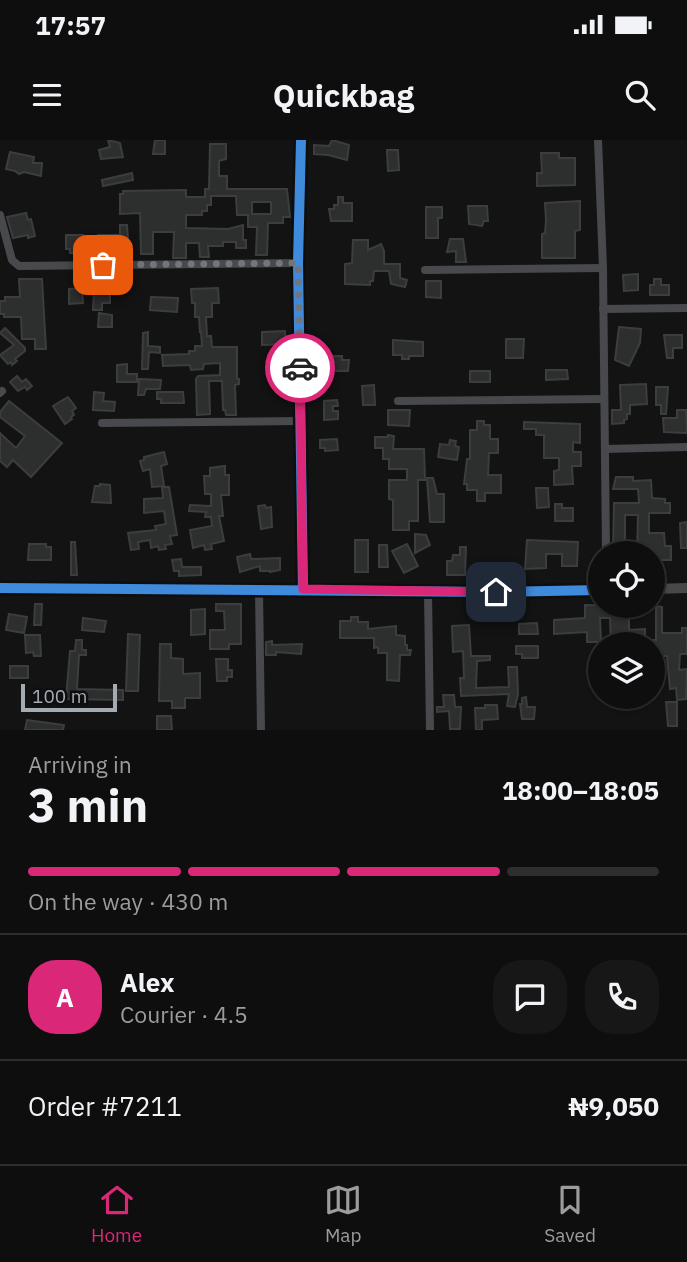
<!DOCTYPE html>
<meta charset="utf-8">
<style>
:root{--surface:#0e0e0e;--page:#171717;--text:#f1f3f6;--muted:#9b9c9e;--line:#2e2e2e;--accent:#db2777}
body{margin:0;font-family:"IBM Plex Sans",sans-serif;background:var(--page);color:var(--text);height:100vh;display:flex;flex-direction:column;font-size:26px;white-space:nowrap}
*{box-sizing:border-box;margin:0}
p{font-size:23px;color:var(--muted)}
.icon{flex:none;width:38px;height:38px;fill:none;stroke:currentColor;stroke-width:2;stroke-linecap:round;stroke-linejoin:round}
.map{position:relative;height:590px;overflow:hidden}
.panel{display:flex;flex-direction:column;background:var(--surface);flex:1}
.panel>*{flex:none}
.tools{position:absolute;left:588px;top:401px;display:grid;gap:14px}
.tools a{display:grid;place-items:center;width:77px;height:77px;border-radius:50%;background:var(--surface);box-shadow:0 2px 5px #0004,0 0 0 2px var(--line);font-size:35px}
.scale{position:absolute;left:21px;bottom:18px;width:96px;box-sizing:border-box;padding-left:7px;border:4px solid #a5abb3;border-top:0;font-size:19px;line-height:24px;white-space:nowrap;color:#a5abb3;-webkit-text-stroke:5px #0d0e0f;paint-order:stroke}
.pin{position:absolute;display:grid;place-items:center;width:60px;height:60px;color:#fff;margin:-30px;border-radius:14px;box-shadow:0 4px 10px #0006}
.courier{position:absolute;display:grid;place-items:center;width:70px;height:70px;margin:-35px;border:5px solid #db2777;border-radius:50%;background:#fff;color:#222;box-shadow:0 2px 9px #0007}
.headline em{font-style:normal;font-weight:700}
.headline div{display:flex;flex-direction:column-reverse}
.headline{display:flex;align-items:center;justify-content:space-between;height:119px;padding:0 28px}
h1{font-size:46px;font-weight:700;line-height:52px}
.bar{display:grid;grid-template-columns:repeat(4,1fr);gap:10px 7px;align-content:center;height:84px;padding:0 28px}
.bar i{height:9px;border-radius:5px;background:var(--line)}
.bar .current{background:var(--accent)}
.bar p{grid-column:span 4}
.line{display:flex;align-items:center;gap:18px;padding:0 28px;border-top:2px solid var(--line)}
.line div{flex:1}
.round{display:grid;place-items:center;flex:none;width:74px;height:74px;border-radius:28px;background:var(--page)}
.status{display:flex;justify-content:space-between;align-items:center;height:49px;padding:0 35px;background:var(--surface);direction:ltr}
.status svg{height:19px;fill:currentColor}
header{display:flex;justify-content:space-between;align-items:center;height:91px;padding:0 28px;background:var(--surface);font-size:32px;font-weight:700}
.tab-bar{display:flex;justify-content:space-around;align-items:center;height:98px;border-top:2px solid var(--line);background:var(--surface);font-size:19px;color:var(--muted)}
.tab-bar a{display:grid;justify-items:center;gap:4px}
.tab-bar .current{color:var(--accent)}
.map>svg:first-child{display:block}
.building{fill:#2d2e2e;stroke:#3b3d3f;stroke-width:2;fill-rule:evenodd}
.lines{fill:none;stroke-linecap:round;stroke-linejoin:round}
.street{stroke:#47494c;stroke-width:8}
.secondary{stroke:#46484a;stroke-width:10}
.cycleway-casing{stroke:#0d0e0f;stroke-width:15}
.cycleway{stroke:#408adc;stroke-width:10}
.done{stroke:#72767b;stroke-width:7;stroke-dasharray:0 12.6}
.route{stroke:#db2777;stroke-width:9}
</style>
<div class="status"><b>17:57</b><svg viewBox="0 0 49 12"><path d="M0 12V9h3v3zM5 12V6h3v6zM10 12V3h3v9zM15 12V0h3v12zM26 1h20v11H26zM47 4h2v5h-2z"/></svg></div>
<header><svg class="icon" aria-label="menu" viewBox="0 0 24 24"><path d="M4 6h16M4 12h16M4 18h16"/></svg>Quickbag<svg class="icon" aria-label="search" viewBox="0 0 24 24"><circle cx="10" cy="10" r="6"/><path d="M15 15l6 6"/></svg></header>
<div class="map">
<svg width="687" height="590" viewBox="0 0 687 590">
<rect width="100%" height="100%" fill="#131313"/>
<g class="building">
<polygon points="108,0 120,3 123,17 101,19 99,10 110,7"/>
<polygon points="155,0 165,0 165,14 153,14"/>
<polygon points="332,0 349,5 347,20 328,15 314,14 314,5 329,6"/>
<path d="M210,4H226V19L219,21V36H227V49H287L290,77H283V83H268L267,115H256L257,87H248V75H237L236,56H211V65H207V71H202V75H186V88L228,89L243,85V100H246V108H236V102H223V106H208L209,117H200L199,103H186V118H173L174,92H153V114H141L140,73L120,74V54H123V51L186,50V57H205V49H209ZM252,62H271V74H252Z"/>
<polygon points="387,10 398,10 399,30 388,31"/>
<polygon points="10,12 34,17 33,23 42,23 41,36 24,32 19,34 15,31 6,29"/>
<polygon points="541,13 559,13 559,18 575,18 575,45 537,46 537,33 542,33"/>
<polygon points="132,33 133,40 103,46 102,40"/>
<polygon points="338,57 343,57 343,63 352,63 352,81 331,81 329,69 334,69 334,65 338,65"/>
<polygon points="580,61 580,90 575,91 575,118 542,118 542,94 545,93 546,80 545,63"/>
<polygon points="468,66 487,66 488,81 484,81 482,86 469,84"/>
<polygon points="426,67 442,67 442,78 438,78 438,98 426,98"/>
<polygon points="26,73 28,80 31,79 35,96 28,98 28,95 13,98 7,77"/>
<polygon points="120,85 127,85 129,116 121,117 121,106 110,107 110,113 100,113 100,110 98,110 98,95 120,95"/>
<polygon points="66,95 83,95 83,109 78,109 78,113 70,113 70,109 66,109"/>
<polygon points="450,99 463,99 466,122 456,122 456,111 447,112"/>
<polygon points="353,100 368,100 368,110 381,104 384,111 384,124 400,124 400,138 407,140 405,147 391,144 389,131 374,131 373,141 370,141 370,145 345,144 345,124 352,123"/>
<polygon points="638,134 638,150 624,151 623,135"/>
<polygon points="19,139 42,139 46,209 35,209 35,199 22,199 21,177 4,177 4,174 0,174 0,161 5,161 5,157 20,157"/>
<polygon points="654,139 661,139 661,145 669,145 669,155 650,155 650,145 654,145"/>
<polygon points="426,141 441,141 441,158 426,157"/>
<polygon points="82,148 83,163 69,164 69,149"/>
<polygon points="218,148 219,163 212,163 212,177 206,177 207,196 211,196 212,207 237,207 237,239 239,239 239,244 235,245 236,275 226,275 225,270 223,270 222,241 209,241 210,274 197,275 196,239 198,236 220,235 220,223 204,224 203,229 191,230 190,225 163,226 162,215 189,214 189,211 195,211 195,206 202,206 201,192 200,192 199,177 195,177 195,163 192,163 191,149"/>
<polygon points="94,149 110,152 110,163 102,163 102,170 93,170"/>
<polygon points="151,157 178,158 177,172 150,170"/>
<polygon points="99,173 112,175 112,187 98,187"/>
<polygon points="619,187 641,189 640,203 629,226 615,220"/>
<polygon points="5,188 25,208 25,211 15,219 17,221 12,225 11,222 8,224 0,215 14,205 0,193"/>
<polygon points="285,191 285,204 262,205 262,192"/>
<polygon points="148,192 148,206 160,207 160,213 149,212 148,229 142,229 143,193"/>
<polygon points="664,195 682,195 682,208 673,208 673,218 667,218"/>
<polygon points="506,199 524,199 523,218 506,218"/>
<polygon points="393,200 423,202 423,216 409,216 409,219 402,219 402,215 393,215"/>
<polygon points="333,216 342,216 342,220 349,220 348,231 333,231"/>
<polygon points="127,224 127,234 137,234 137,242 117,242 117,225"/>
<polygon points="546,230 567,230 568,239 546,240"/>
<rect x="470" y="231" width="20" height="11"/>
<polygon points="17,236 22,242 26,239 32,246 27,250 25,247 18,251 10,242"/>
<polygon points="139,239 161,240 160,249 146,249 144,255 138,255"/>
<polygon points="646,244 647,264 630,265 630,274 627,274 627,279 624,280 624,283 612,284 612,270 621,270 620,245"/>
<polygon points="374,245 375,265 363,265 362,246"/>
<polygon points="656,247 668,247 666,274 661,274 661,265 656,265"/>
<polygon points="94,252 104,253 103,261 115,262 114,271 93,270"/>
<polygon points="157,252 183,252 184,263 161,263 161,259 157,259"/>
<polygon points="68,257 76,268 72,271 74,275 71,277 72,279 65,284 53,266"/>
<polygon points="337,260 338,266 333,266 333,271 338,271 338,279 324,280 324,261"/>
<polygon points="9,261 62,303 31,337 13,320 7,327 0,321 0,293 16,308 25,296 0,277 0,272"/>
<polygon points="388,270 410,270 409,286 388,285"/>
<polygon points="677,270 686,270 687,293 664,292 663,278 677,278"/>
<polygon points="477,281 484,281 484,285 490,285 490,299 498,299 498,313 489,313 488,335 501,335 501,353 485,353 485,361 477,361 477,350 467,350 467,344 464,344 467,319 470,319 470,290 477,290"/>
<polygon points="524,282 580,284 580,303 573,302 573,312 581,312 581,326 572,326 573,344 554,345 554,331 559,330 559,318 544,318 544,295 536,295 536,289 524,289"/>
<polygon points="388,295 394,296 393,309 424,309 425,340 418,340 418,381 409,381 409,390 393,390 393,360 389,359 389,340 407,340 407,329 389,329 389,319 383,319 383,308 375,308 375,297 388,297"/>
<polygon points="337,299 338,310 325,311 325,308 320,308 320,300"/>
<polygon points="450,300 456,301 455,306 459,307 457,320 438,317 440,304 449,305"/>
<polygon points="164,312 167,324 161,326 164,346 152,347 150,329 143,331 140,321 144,320 144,317"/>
<polygon points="225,326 225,335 229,335 229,355 221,355 223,376 219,376 224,401 211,404 212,409 205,410 204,405 193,408 190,390 212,386 211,377 205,377 206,372 189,371 190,365 211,366 211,354 205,354 204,336 210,336 210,328"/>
<polygon points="616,337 633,337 633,341 651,340 652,358 665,359 665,363 670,363 670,373 649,373 649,393 664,393 665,406 671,406 671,420 653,420 653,413 637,413 638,375 625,375 625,413 613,413 614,363 639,363 638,349 613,349"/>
<polygon points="427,338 433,338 437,354 444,354 444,382 430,382"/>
<polygon points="100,344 110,345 111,363 92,362 95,346 100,346"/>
<polygon points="162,347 169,347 177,395 170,396 172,404 165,405 166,409 159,410 158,406 151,408 150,400 138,402 139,409 131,410 128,393 156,390 155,386 166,384 164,371 144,373 144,359 163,358"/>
<polygon points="536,348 548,348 549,367 537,368"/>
<polygon points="555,364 562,364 562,368 573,368 573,381 555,381"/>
<polygon points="265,365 266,368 271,367 272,387 261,389 258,366"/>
<polygon points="687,382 687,408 681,408 680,383"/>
<polygon points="415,394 426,395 430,405 415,413"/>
<rect x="355" y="400" width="13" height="32"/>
<polygon points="527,400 578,402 577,426 562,426 562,414 546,414 546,428 525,429"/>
<polygon points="71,402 75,402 77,435 71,435"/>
<polygon points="29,404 46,404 46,407 51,407 51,420 28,420"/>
<polygon points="407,404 418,426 404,433 392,411"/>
<polygon points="379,405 387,405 388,427 379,427"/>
<polygon points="460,407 466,407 465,435 447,435 447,421 452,421 453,415 460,415"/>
<polygon points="250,414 251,419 280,418 280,430 270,432 270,431 260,431 260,426 240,432 237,417"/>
<polygon points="181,419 182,427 201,427 201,435 179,436 179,431 174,431 172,420"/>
<polygon points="35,464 42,464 41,485 34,485"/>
<polygon points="216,464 241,464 241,504 229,504 229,509 210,509 210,490 225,490 224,471 216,471"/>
<polygon points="585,465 622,466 622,469 629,468 629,490 645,489 645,504 611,504 610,478 600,478 601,502 587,502 587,492 554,494 554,480 585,478"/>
<polygon points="656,466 662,467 662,493 682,493 682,488 687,488 687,514 680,514 679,530 687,529 686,559 677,560 676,548 670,549 667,516 653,516 653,500 656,500"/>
<polygon points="205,469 205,494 191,495 191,470"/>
<polygon points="9,474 27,477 24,493 6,490"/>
<polygon points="351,477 358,477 358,482 368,482 368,489 396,486 396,495 405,496 405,505 407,505 407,510 411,510 410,515 400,515 399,541 387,540 387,513 378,513 378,507 374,508 374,498 340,498 340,481 351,481"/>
<polygon points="83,478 106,481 104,492 82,490"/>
<polygon points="537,483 538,494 519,494 519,484"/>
<polygon points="469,485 471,516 490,516 490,520 477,521 476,548 509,547 508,527 517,527 518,554 515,567 507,566 509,554 461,556 460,538 464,538 463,511 453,512 452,486"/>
<polygon points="128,494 140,495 138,551 126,551"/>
<polygon points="25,495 40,495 41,516 34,516 33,512 26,513"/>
<polygon points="76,500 82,500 82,510 86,510 86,515 79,515 77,549 123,550 123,560 66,559 70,511 75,511"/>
<polygon points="272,501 272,505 302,504 301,514 276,512 276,515 266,515 266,502"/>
<polygon points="160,504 171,504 171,518 183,519 183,534 200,533 200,558 185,558 185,568 172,568 172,561 159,561"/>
<polygon points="516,506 538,506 538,518 522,518 522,514 516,514"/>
<polygon points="216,519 228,519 228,530 232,530 232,537 227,537 227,541 217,541"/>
<rect x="10" y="526" width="18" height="12"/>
<polygon points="443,555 454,555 455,567 461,567 460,589 450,589 449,571 437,572 437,567 444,567"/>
<polygon points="526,557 527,567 535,567 534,579 522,579 520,564 522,564 522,558"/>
<polygon points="666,562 677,562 677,586 668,586"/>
<polygon points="485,565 497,565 498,579 482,580 482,590 476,590 475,568 485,568"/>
<polygon points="157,576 171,576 172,590 157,590"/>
<polygon points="27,580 64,585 63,590 25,590"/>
</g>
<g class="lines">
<g class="street">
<polyline points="301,0 298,123 303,449"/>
<polyline points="598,0 603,128 606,413"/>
<polyline points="0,75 12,120 19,126 298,123"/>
<polyline points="425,130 603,128"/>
<polyline points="603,169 687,168"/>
<polyline points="0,253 2,251"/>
<polyline points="398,261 604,259"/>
<polyline points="102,283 301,281"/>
<polyline points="605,309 687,307"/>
<polyline points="259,450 261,590"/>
<polyline points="428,452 430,590"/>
</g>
<g class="secondary">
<polyline points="0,448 496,452 600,450"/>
<polyline points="653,449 687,448"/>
</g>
<defs>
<g id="cycleway">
<polyline points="301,0 298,123 303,449"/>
<polyline points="0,448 496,452 600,450"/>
</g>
</defs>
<use href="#cycleway" class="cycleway-casing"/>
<use href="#cycleway" class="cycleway"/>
</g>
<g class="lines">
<polyline class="done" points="103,125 298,123 300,228"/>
<polyline class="route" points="300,228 303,449 496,452"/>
</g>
</svg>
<div class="tools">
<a><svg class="icon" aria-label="locate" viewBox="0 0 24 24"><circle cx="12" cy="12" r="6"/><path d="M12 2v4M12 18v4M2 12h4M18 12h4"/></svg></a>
<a><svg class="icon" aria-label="layers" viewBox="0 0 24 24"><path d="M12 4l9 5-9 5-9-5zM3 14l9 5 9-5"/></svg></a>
</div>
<div class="scale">100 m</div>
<div class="pin" style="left:103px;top:125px;background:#ea580c"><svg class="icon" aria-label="bag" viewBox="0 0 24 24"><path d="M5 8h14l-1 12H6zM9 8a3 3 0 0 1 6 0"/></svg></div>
<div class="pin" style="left:496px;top:452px;background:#1f2937"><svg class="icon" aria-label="home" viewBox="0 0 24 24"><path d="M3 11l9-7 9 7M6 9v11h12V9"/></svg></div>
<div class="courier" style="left:300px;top:228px"><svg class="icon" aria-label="car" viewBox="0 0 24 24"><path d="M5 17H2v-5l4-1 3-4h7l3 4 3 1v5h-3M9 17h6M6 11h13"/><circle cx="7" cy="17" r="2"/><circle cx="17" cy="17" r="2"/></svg></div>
</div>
<section class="panel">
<div class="headline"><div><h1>3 min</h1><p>Arriving in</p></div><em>18:00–18:05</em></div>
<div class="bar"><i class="current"></i><i class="current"></i><i class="current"></i><i></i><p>On the way · 430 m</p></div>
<div class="line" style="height:126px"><b class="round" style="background:var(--accent);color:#fff">A</b><div><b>Alex</b><p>Courier · 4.5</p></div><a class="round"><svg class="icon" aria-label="chat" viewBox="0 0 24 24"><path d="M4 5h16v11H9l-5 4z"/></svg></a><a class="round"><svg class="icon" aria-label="phone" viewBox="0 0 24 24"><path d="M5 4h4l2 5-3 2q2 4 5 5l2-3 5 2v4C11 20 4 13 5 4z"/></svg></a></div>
<div class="line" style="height:91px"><div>Order #7211</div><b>₦9,050</b></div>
</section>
<nav class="tab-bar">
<a class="current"><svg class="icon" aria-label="home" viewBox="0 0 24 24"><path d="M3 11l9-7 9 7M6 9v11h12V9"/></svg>Home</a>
<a><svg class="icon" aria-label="map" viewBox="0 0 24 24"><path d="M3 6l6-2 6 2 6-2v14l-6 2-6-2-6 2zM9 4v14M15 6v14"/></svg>Map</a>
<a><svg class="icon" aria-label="saved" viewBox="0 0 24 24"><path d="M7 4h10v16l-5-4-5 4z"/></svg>Saved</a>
</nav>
